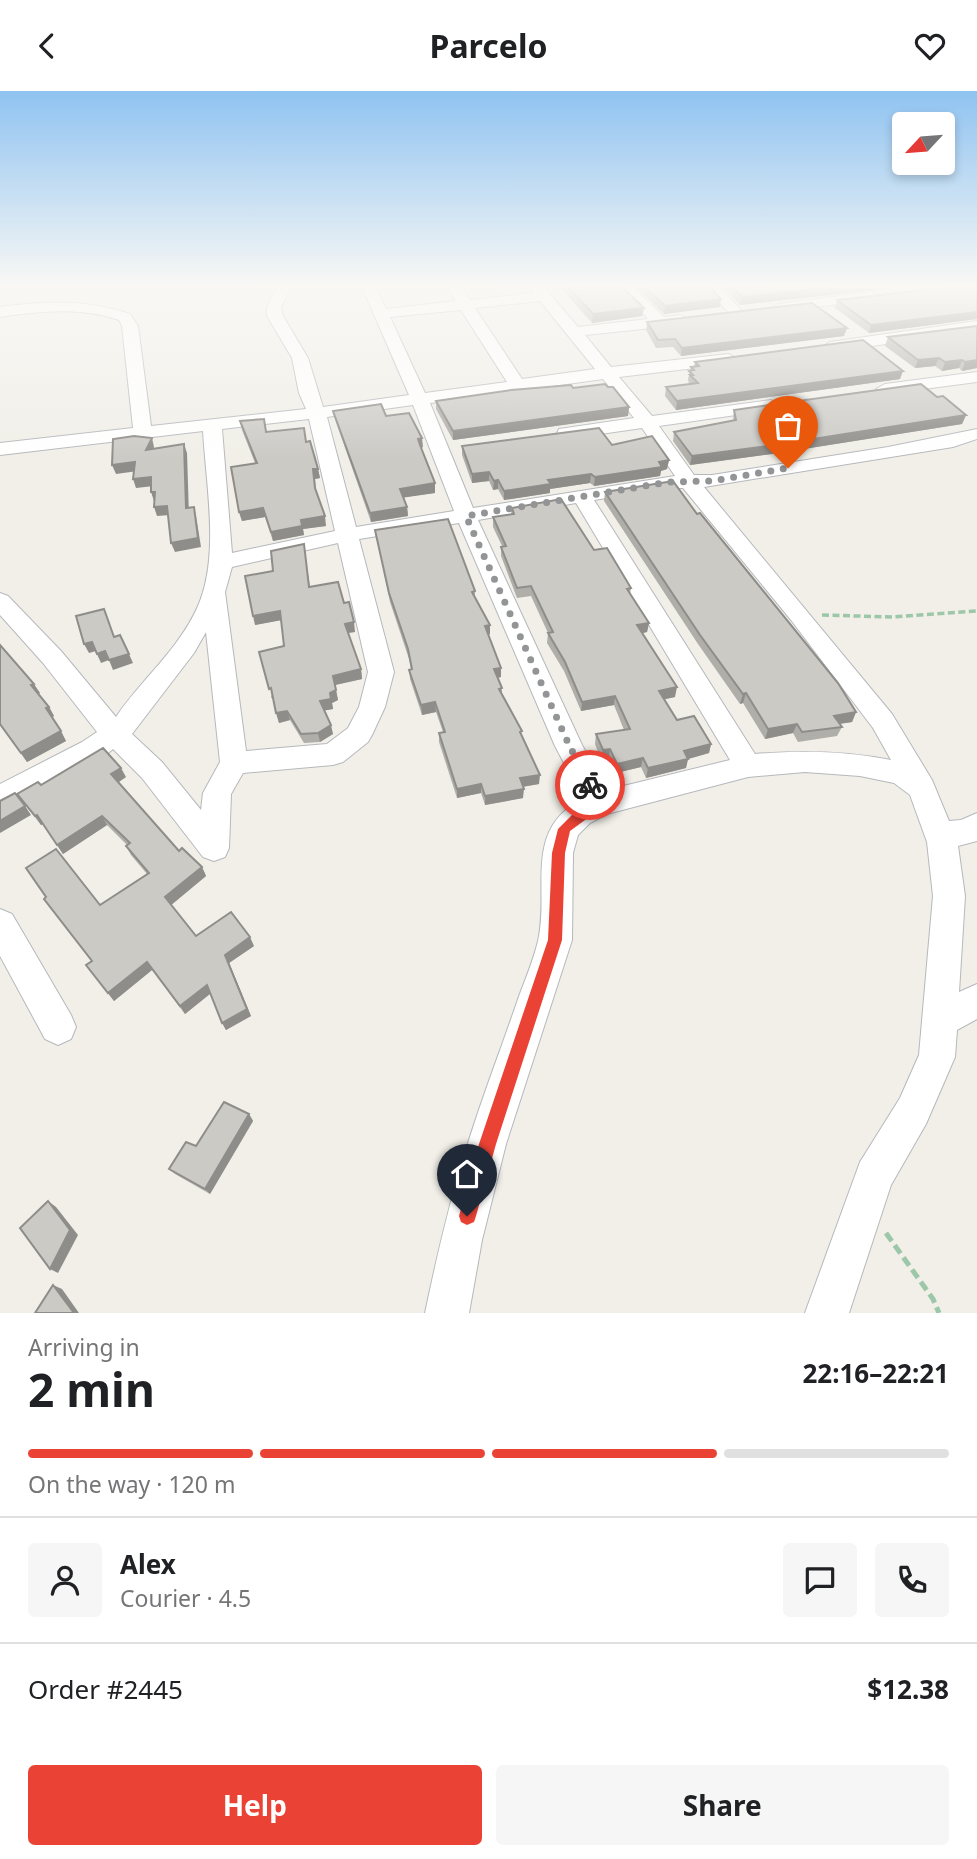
<!DOCTYPE html>
<meta charset="utf-8">
<style>
:root{--surface:#fff;--page:#f6f6f6;--text:#202124;--muted:#757577;--line:#e0e0e0;--accent:#ea4335}
body{margin:0;font-family:"Noto Sans",sans-serif;background:var(--page);color:var(--text);height:100vh;display:flex;flex-direction:column;font-size:26px;white-space:nowrap}
*{box-sizing:border-box;margin:0}
p{font-size:23px;color:var(--muted)}
.icon{flex:none;width:38px;height:38px;fill:none;stroke:currentColor;stroke-width:2;stroke-linecap:round;stroke-linejoin:round}
.map{position:relative;height:1222px;overflow:hidden}
.drawer{display:flex;flex-direction:column;background:var(--surface);flex:1}
.drawer>*{flex:none}
.needle{width:46px;rotate:244deg}
.fabs{position:absolute;left:892px;top:21px;display:grid;gap:14px}
.fabs a{display:grid;place-items:center;width:63px;height:63px;border-radius:7px;background:var(--surface);box-shadow:0 4px 10px #0003;font-size:35px}
.pin{position:absolute;display:grid;place-items:center;width:60px;height:60px;color:#fff;margin:-72px -30px;border-radius:50% 50% 50% 0;rotate:-45deg;box-shadow:0 0 7px #0007}
.pin .icon{rotate:45deg}
.courier{position:absolute;display:grid;place-items:center;width:70px;height:70px;margin:-35px;border:5px solid #ea4335;border-radius:50%;background:#fff;color:#222;box-shadow:0 2px 9px #0007}
.summary em{font-style:normal;font-weight:700}
.summary div{display:flex;flex-direction:column-reverse}
.summary{display:flex;align-items:center;justify-content:space-between;height:119px;padding:0 28px}
h1{font-size:46px;font-weight:700;line-height:52px}
.bar{display:grid;grid-template-columns:repeat(4,1fr);gap:10px 7px;align-content:center;height:84px;padding:0 28px}
.bar i{height:9px;border-radius:5px;background:var(--line)}
.bar .on{background:var(--accent)}
.bar p{grid-column:span 4}
.line{display:flex;align-items:center;gap:18px;padding:0 28px;border-top:2px solid var(--line)}
.line div{flex:1}
.round{display:grid;place-items:center;flex:none;width:74px;height:74px;border-radius:7px;background:var(--page)}
.primary-button{display:flex;gap:14px;margin-top:auto;padding:14px 28px}
.primary-button a{flex:1;height:80px;border-radius:7px;background:var(--accent);color:#fff;font-size:28px;font-weight:700;line-height:80px;text-align:center}
.primary-button a+a{background:var(--page);color:var(--text)}
header{display:flex;justify-content:space-between;align-items:center;height:91px;padding:0 28px;background:var(--surface);font-size:32px;font-weight:700}
.map>svg:first-child{display:block}
.lines{fill:none;stroke-linecap:round;stroke-linejoin:round}
.minor-casing{stroke:#b5b8bc;stroke-width:2}
.path-far1{stroke:#9cc7a9;stroke-width:3.5;stroke-dasharray:7 3.5;stroke-linecap:butt}
.path{stroke:#9cc7a9;stroke-width:5;stroke-dasharray:10 5;stroke-linecap:butt}
.minor{fill:#fff;fill-rule:evenodd}
.wall{fill:#afaea9}
.shaded-wall{fill:#8f8d8a}
.building{fill:#cccac5;stroke:#8f8d8a;stroke-width:2}
.route{fill:#ea4335}
.done{stroke:#929495;stroke-width:7;stroke-dasharray:0 12.6}
</style>
<header><svg class="icon" aria-label="back" viewBox="0 0 24 24"><path d="M15 5l-7 7 7 7"/></svg>Parcelo<svg class="icon" aria-label="heart" viewBox="0 0 24 24"><path d="M12 20l-8-8c-3-5 5-10 8-4 3-6 11-1 8 4z"/></svg></header>
<div class="map">
<svg width="977" height="1222" viewBox="0 0 977 1222">
<rect width="100%" height="100%" fill="#f1efe8"/>
<g class="lines">
<defs>
<g id="minor">
<path d="M277,196H291L281,216L283,225L308,267L323,316L409,304L362,196H376L386,218L456,210L447,196H461L470,209L534,202L530,196H544L578,236L648,228L618,196H633L664,226L681,224L689,229L681,234L585,244L611,276L729,263L737,268L729,273L619,286L652,325L771,309L780,314L771,319L659,335L694,384H712L888,356L977,338V348L953,356L704,396L892,623L932,689L949,730L961,729L977,722V750L958,755L965,805L959,901L977,893V928L957,939L955,966L926,1033L891,1094L849,1222H805L860,1071L900,1007L919,964L933,805L927,751L910,704L894,692L860,685L805,681L748,686L607,723L590,732L578,744L573,762L572,849L506,1053L482,1149L469,1222H425C437,1165 450,1108 468,1052C483,1004 501,958 517,911C524,891 533,871 538,850C550,798 522,738 583,708L555,655L459,432L359,448L394,581L385,616L372,644L368,651L343,671L333,674L243,682L231,703L229,757L225,766L214,770L203,766L142,687L113,658L102,667L0,719V693L82,651L97,641L43,572L0,524V502L8,505L61,560L116,626C141,589 180,557 198,515C220,465 206,394 203,340L0,364V352L133,337L122,235L119,229C80,216 40,220 0,226V216C45,210 86,208 130,223L138,235L151,335L306,318L299,302L292,267L267,225V216ZM540,210L595,278L522,288L475,217ZM461,219L507,291L425,302L390,226ZM603,288L634,327L559,338L557,342L559,346L566,348L642,337L675,385L473,417L430,312ZM413,314L454,420L356,436L327,326ZM309,328L335,440L232,462L222,338ZM669,397H683L791,529L873,637L891,669C845,660 802,659 755,663L594,409ZM576,412L730,669L607,699L582,654L478,429ZM338,452L368,581L359,616L348,637L327,653L246,660L225,501L232,476ZM206,541L220,671L203,702L201,719L162,671L132,643L194,562Z"/>
<polygon points="706,196 720,196 741,219 744,222 741,225 731,225"/>
<polygon points="872,201 879,205 877,208 778,221 771,217 778,213"/>
<polygon points="977,230 977,240 830,261 822,256 830,251"/>
<polygon points="977,281 977,291 885,303 876,298 885,293"/>
<polygon points="0,818 12,823 71,924 76,936 71,948 58,954 45,948 0,865"/>
</g>
</defs>
<use href="#minor" class="minor-casing"/>
<polyline class="path-far1" points="822,524 892,526 977,520"/>
<polyline class="path" points="886,1142 933,1208 939,1222"/>
<use href="#minor" class="minor"/>
</g>
<g class="wall">
<polygon points="560,196 622,196 644,217 642,225 592,232"/>
<polygon points="636,196 710,196 720,216 664,223"/>
<polygon points="723,196 902,196 740,214"/>
<polygon points="977,197 977,228 869,242 835,217 837,209"/>
<polygon points="647,231 844,245 681,265 673,256 656,257 646,239"/>
<polygon points="977,235 977,277 962,280 959,277 942,280 935,275 915,277 885,255 888,246"/>
<polygon points="695,271 900,288 676,319 665,305 666,296 689,293 688,288 691,276 694,275"/>
<polygon points="573,297 629,316 628,325 453,349 436,318 436,310"/>
<polygon points="937,306 966,324 962,333 772,363 690,374 673,350 674,341 733,330 734,319"/>
<polygon points="333,320 386,325 423,356 421,357 435,402 404,406 407,416 408,425 371,431 335,328"/>
<polygon points="240,330 266,341 307,351 318,378 320,387 315,388 316,399 326,435 303,438 304,444 273,450 265,426 242,430 239,421 255,372 242,339"/>
<polygon points="612,354 669,369 667,378 661,380 660,385 594,395 590,392 550,398 550,402 504,409 498,398 493,399 489,390 472,392 462,364 462,355"/>
<polygon points="605,401 697,423 856,621 852,631 840,633 842,636 837,645 798,651 793,642 765,648 743,612 740,613 698,553 604,410"/>
<polygon points="512,417 594,459 631,497 630,503 649,532 647,541 642,542 675,606 664,608 677,629 711,653 709,662 688,668 686,677 646,687 641,676 616,682 609,667 601,669 595,653 596,643 624,639 614,614 581,620 564,580 547,552 548,542 531,505 517,507 501,465 501,456 502,455 493,436 493,426 511,423"/>
<polygon points="375,439 475,500 475,506 490,543 488,544 501,586 498,587 502,597 502,603 522,645 539,693 523,696 523,707 485,714 481,702 457,707 439,651 439,642 443,641 436,621 422,624 410,588 409,579 411,578 409,568 390,511"/>
<polygon points="304,453 310,496 344,512 355,541 348,542 361,578 362,588 335,594 338,609 332,612 333,618 324,619 333,643 320,651 304,652 290,629 279,632 273,607 271,607 284,555 281,529 255,534 273,480"/>
<polygon points="0,554 40,602 38,603 49,616 54,625 52,626 66,650 27,671 0,634"/>
<polygon points="126,686 118,691 179,760 202,776 206,785 171,814 196,845 254,855 229,872 251,925 226,939 210,903 185,923 152,879 114,910 86,874 92,870 100,814 147,783 131,764 126,755 127,754 107,734 63,763 43,733 41,734 17,703 41,694"/>
<polygon points="249,1023 253,1030 210,1103 175,1083 169,1078 196,1055"/>
</g>
<g class="shaded-wall">
<polygon points="836,196 902,196 740,214 742,206"/>
<polygon points="721,208 720,216 664,223 665,215"/>
<polygon points="644,217 642,225 592,232 593,223"/>
<polygon points="977,221 977,228 869,242 871,234"/>
<polygon points="847,237 844,245 681,265 682,257"/>
<polygon points="939,267 935,275 915,277 918,269"/>
<polygon points="962,269 959,277 942,280 945,271"/>
<polygon points="977,269 977,277 962,280 965,271"/>
<polygon points="903,280 900,288 676,319 677,310"/>
<polygon points="629,316 628,325 453,349 453,340"/>
<polygon points="966,324 962,333 772,363 690,374 692,365"/>
<polygon points="152,347 154,356 149,368 146,359"/>
<polygon points="422,347 423,356 419,357 418,348"/>
<polygon points="184,353 187,362 189,426 186,417"/>
<polygon points="669,369 667,378 661,380 660,385 594,395 595,386"/>
<polygon points="135,371 138,380 116,383 112,374"/>
<polygon points="313,378 318,378 320,387 315,388"/>
<polygon points="489,381 489,390 472,392 472,383"/>
<polygon points="591,383 590,392 550,398 550,402 504,409 504,400 548,389"/>
<polygon points="151,386 154,395 136,397 133,388"/>
<polygon points="498,389 498,398 493,399 494,390"/>
<polygon points="435,392 435,402 401,407 400,398"/>
<polygon points="151,401 155,401 158,410 154,410"/>
<polygon points="167,415 170,424 157,425 154,416"/>
<polygon points="194,416 196,425 201,456 175,461 171,452"/>
<polygon points="407,416 408,425 371,431 370,422"/>
<polygon points="263,417 265,426 242,430 239,421"/>
<polygon points="325,425 326,435 303,438 304,444 273,450 271,441 301,429"/>
<polygon points="280,520 282,529 255,534 253,525"/>
<polygon points="354,531 355,541 346,542 345,533"/>
<polygon points="649,532 647,541 635,544 637,534"/>
<polygon points="490,534 490,543 485,545 485,535"/>
<polygon points="92,551 96,560 89,562 84,553"/>
<polygon points="105,560 109,569 101,572 97,563"/>
<polygon points="129,563 133,572 113,579 109,569"/>
<polygon points="501,577 501,586 494,587 494,578"/>
<polygon points="361,578 362,588 335,594 333,585"/>
<polygon points="34,593 40,602 36,604 31,594"/>
<polygon points="677,596 675,606 657,610 659,600"/>
<polygon points="336,599 338,609 332,612 333,618 322,620 320,610 330,602"/>
<polygon points="746,602 743,612 740,613 743,603"/>
<polygon points="615,605 614,614 581,620 582,611"/>
<polygon points="435,611 436,621 422,624 421,614"/>
<polygon points="49,616 54,625 51,627 46,617"/>
<polygon points="287,620 290,629 279,632 276,622"/>
<polygon points="856,621 852,631 830,634 834,625"/>
<polygon points="797,633 793,642 765,648 768,638"/>
<polygon points="331,634 333,643 320,651 318,642"/>
<polygon points="61,640 66,650 27,671 21,662"/>
<polygon points="711,653 709,662 688,668 686,677 646,687 648,677 684,660"/>
<polygon points="610,658 609,667 601,669 603,659"/>
<polygon points="643,667 641,676 616,682 617,673"/>
<polygon points="121,677 126,686 116,693 111,683"/>
<polygon points="540,684 539,693 520,696 520,687"/>
<polygon points="481,693 481,702 457,707 457,698"/>
<polygon points="524,698 523,707 485,714 485,705"/>
<polygon points="25,715 31,724 0,742 0,730"/>
<polygon points="37,724 43,733 41,734 35,725"/>
<polygon points="102,725 107,734 63,763 57,754"/>
<polygon points="202,776 206,785 170,815 165,806"/>
<polygon points="250,846 254,855 229,872 251,925 226,939 222,932 225,864"/>
<polygon points="147,871 152,879 114,910 108,902"/>
<polygon points="207,894 211,902 185,923 180,915"/>
<polygon points="249,1023 253,1030 210,1103 205,1098"/>
<polygon points="48,1110 56,1116 78,1144 58,1182 50,1178"/>
<polygon points="53,1194 62,1198 79,1222 74,1222"/>
</g>
<g class="building">
<polygon points="568,196 622,196 644,217 593,223"/>
<polygon points="645,196 710,196 721,208 665,215"/>
<polygon points="732,196 836,196 742,206"/>
<polygon points="951,196 974,196 977,197 977,221 871,234 837,209"/>
<polygon points="812,212 847,237 682,257 675,248 658,249 647,231"/>
<polygon points="977,235 977,269 965,271 962,269 945,271 939,267 918,269 888,246"/>
<polygon points="863,249 903,280 677,310 666,296 698,292 690,284 693,284 689,280 694,279 691,276 699,275 695,271"/>
<polygon points="605,293 608,296 613,296 629,316 453,340 436,310 511,299 571,294 573,297"/>
<polygon points="921,293 937,306 943,305 966,324 775,354 692,365 674,341 736,329 734,319"/>
<polygon points="381,313 386,325 409,322 422,347 418,348 420,354 435,392 400,398 407,416 370,422 333,320"/>
<polygon points="264,328 266,341 304,337 306,351 310,350 318,378 313,378 315,397 325,425 301,429 302,435 271,441 263,417 239,421 231,376 257,372 240,330"/>
<polygon points="599,337 612,354 652,345 669,369 659,371 662,376 595,386 591,383 548,389 551,393 504,400 498,389 494,390 489,381 472,383 462,355"/>
<polygon points="134,345 152,347 146,359 184,353 186,417 194,416 198,447 171,452 167,415 154,416 155,401 151,401 151,386 133,388 135,371 112,374 113,348"/>
<polygon points="673,390 697,423 700,422 838,592 856,621 834,625 842,636 802,641 797,633 768,638 746,602 743,603 700,544 605,401"/>
<polygon points="561,408 594,459 607,457 631,497 627,498 649,532 637,534 677,596 659,600 677,629 694,625 711,653 684,660 688,668 648,677 643,667 617,673 610,658 603,659 596,643 630,638 615,605 582,611 565,571 548,542 553,541 531,495 517,497 501,456 506,455 493,426 514,423 512,417"/>
<polygon points="448,428 475,500 472,501 490,534 485,535 501,577 494,578 502,597 499,598 522,640 520,641 540,684 520,687 524,698 485,705 481,693 457,698 439,642 445,641 435,611 421,614 409,579 412,578 408,558 389,502 375,439"/>
<polygon points="304,453 309,496 338,491 344,512 349,511 354,531 345,533 361,578 333,585 336,599 330,602 331,608 320,610 331,634 318,642 301,643 287,620 276,622 271,597 269,598 259,561 284,555 280,520 253,525 245,485 273,480 271,460"/>
<polygon points="104,518 114,546 120,544 129,563 109,569 105,560 97,563 92,551 84,553 76,525"/>
<polygon points="0,554 34,593 31,594 49,616 46,617 61,640 21,662 0,633"/>
<polygon points="103,657 121,677 111,683 179,760 182,757 202,776 165,806 196,845 231,821 250,846 225,864 247,918 222,932 207,894 180,915 147,871 108,902 86,874 92,870 44,808 46,806 26,777 56,758 100,814 149,782 126,755 130,752 102,725 57,754 37,724 35,725 17,703 38,691 41,694"/>
<polygon points="15,702 25,715 0,730 0,710"/>
<polygon points="224,1011 249,1023 205,1098 169,1078 186,1051 196,1055"/>
<polygon points="48,1110 70,1139 50,1178 20,1137"/>
<polygon points="53,1194 74,1222 35,1222"/>
</g>
<linearGradient id="sky" x2="0" y2="1"><stop stop-color="#8fc3f1"/><stop offset="0.53" stop-color="#f9f8f5"/><stop offset="1" stop-color="#f9f8f5" stop-opacity="0"/></linearGradient>
<rect width="977" height="367" fill="url(#sky)"/>
<polygon class="route" points="590,690 595,691 607,713 570,740 565,762 562,849 496,1053 476,1125 474,1131 467,1134 461,1131 459,1125 479,1053 548,849 552,762 558,738 576,720 593,711 584,694"/>
<g class="lines">
<polyline class="done" points="590,694 569,654 466,425 669,391 712,390 788,377"/>
</g>
</svg>
<div class="fabs">
<a><svg class="needle" viewBox="-14 -14 28 28"><path d="M0-13l5 13h-10z" fill="#e53935"/><path d="M0 13l5-13h-10z" fill="#757577"/></svg></a>
</div>
<div class="pin" style="left:788px;top:377px;background:#ea580c"><svg class="icon" aria-label="bag" viewBox="0 0 24 24"><path d="M5 8h14l-1 12H6zM9 8a3 3 0 0 1 6 0"/></svg></div>
<div class="pin" style="left:467px;top:1125px;background:#1f2937"><svg class="icon" aria-label="home" viewBox="0 0 24 24"><path d="M3 11l9-7 9 7M6 9v11h12V9"/></svg></div>
<div class="courier" style="left:590px;top:694px"><svg class="icon" aria-label="bike" viewBox="0 0 24 24"><circle cx="6" cy="16" r="4"/><circle cx="18" cy="16" r="4"/><path d="M6 16l4-8h5l3 8M10 8l3 8H6M13 5h3"/></svg></div>
</div>
<section class="drawer">
<div class="summary"><div><h1>2 min</h1><p>Arriving in</p></div><em>22:16–22:21</em></div>
<div class="bar"><i class="on"></i><i class="on"></i><i class="on"></i><i></i><p>On the way · 120 m</p></div>
<div class="line" style="height:126px"><a class="round"><svg class="icon" aria-label="person" viewBox="0 0 24 24"><circle cx="12" cy="8" r="4"/><path d="M4 21q1-7 8-7t8 7"/></svg></a><div><b>Alex</b><p>Courier · 4.5</p></div><a class="round"><svg class="icon" aria-label="chat" viewBox="0 0 24 24"><path d="M4 5h16v11H9l-5 4z"/></svg></a><a class="round"><svg class="icon" aria-label="phone" viewBox="0 0 24 24"><path d="M5 4h4l2 5-3 2q2 4 5 5l2-3 5 2v4C11 20 4 13 5 4z"/></svg></a></div>
<div class="line" style="height:91px"><div>Order #2445</div><b>$12.38</b></div>
<div class="primary-button"><a>Help</a><a>Share</a></div>
</section>
